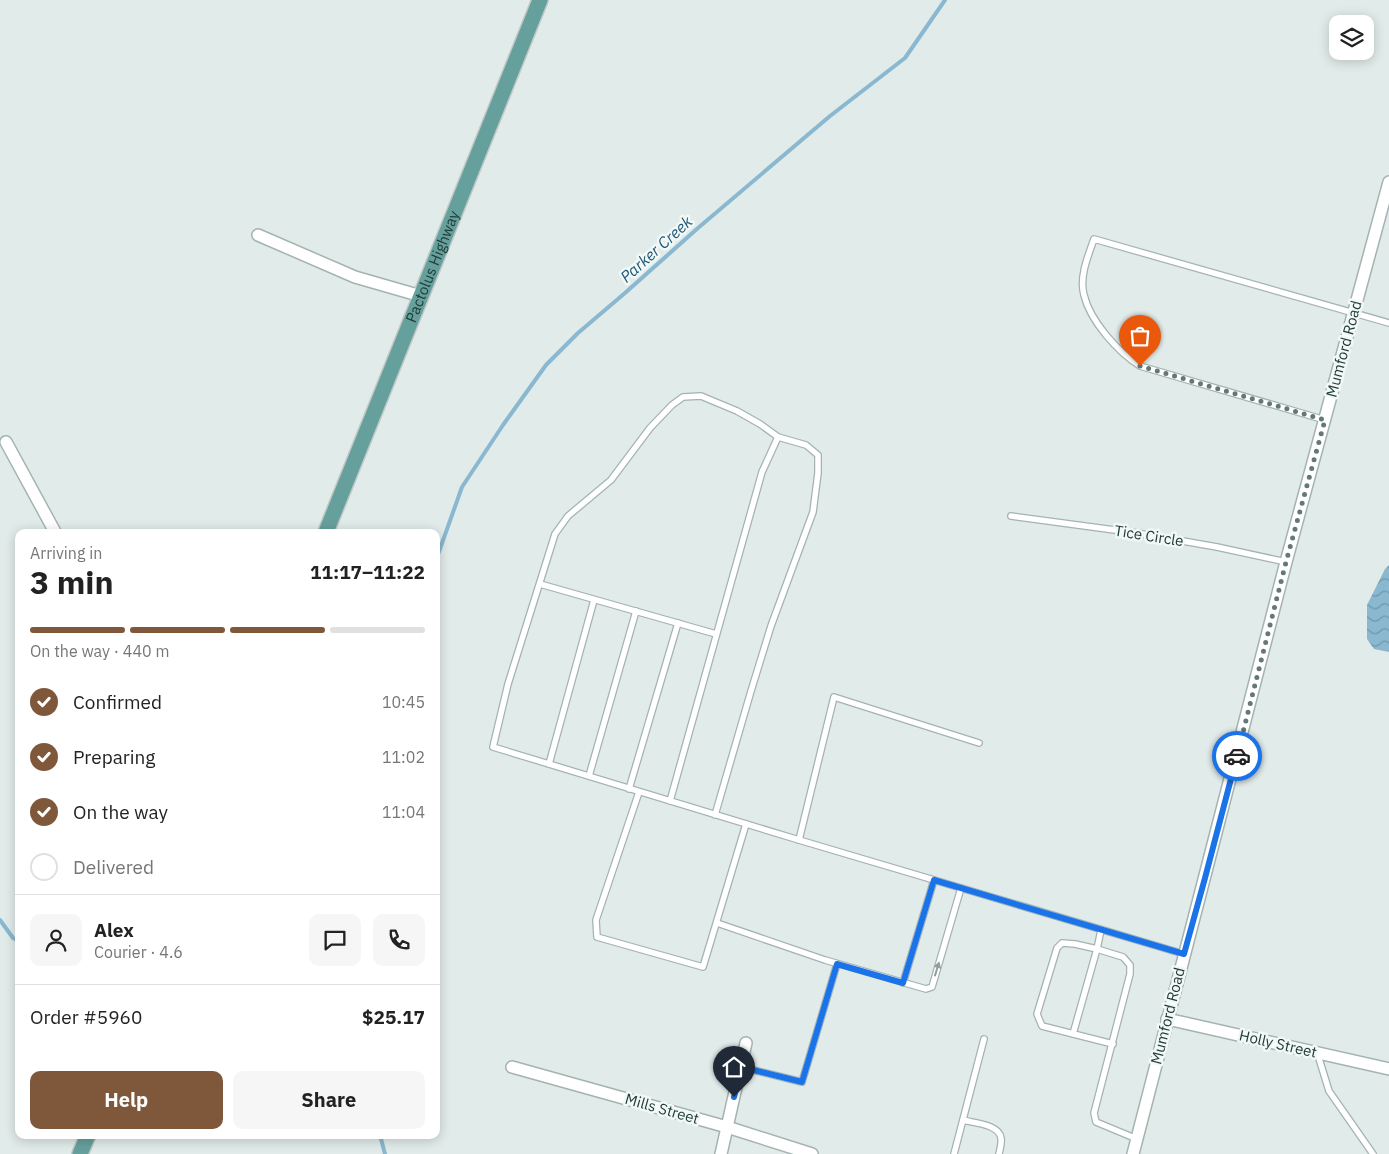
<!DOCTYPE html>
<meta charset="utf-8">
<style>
:root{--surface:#fff;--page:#f6f6f6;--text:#222;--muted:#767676;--line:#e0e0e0;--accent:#7f583b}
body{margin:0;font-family:"IBM Plex Sans",sans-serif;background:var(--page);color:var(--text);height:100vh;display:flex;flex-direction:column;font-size:19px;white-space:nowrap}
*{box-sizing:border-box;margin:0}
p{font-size:16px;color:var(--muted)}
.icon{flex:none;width:28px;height:28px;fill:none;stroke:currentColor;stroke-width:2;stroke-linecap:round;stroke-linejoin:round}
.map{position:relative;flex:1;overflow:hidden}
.panel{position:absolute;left:15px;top:529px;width:425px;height:610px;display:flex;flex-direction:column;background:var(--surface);border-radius:10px;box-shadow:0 2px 12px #0003}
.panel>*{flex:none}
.tools{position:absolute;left:1329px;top:15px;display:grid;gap:10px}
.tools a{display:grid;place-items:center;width:45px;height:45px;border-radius:10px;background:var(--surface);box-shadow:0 2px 12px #0003;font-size:25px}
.pin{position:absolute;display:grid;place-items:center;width:42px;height:42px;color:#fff;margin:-51px -21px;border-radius:50% 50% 50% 0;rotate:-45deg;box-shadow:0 0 5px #0007}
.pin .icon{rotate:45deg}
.courier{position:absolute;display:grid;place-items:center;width:50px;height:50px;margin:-25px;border:4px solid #1a73e8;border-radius:50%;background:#fff;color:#222;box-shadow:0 1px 6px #0007}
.headline em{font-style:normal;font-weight:700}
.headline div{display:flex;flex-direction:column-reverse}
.headline{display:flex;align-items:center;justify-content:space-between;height:85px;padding:0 15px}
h1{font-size:32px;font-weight:700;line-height:38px}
.bar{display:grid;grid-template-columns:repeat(4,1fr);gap:8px 5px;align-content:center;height:60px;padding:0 15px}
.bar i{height:6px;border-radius:4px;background:var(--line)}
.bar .current{background:var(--accent)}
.bar p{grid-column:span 4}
.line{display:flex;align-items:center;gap:12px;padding:0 15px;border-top:1px solid var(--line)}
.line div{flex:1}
.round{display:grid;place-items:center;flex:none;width:52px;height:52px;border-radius:10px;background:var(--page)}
ol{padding:0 15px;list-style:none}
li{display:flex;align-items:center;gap:15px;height:55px}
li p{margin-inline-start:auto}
li .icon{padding:5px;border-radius:50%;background:var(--accent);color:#fff;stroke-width:4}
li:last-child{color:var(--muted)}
li i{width:28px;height:28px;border:2px solid var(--line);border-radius:50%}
.primary-button{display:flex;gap:10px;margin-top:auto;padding:10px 15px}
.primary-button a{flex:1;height:58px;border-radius:10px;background:var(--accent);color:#fff;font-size:20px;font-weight:700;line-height:58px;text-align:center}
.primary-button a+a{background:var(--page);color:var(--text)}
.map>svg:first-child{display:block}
.water{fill:url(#water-waves)}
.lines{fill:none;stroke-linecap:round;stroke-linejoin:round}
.stream{stroke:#89b8d0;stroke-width:4}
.service-casing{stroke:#a4b3b1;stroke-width:8}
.minor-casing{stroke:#a4b3b1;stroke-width:14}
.primary-casing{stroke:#c1c8c8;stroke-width:18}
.service{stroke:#fff;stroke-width:5.5}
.minor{stroke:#fff;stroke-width:11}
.primary{stroke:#66a09c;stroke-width:15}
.oneway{fill:#909e9c}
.done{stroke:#647977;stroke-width:5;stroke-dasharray:0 9}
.route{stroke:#1a73e8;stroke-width:6}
.labels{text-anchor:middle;stroke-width:5;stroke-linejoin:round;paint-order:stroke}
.street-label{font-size:15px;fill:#213c39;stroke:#f1f8f6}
.water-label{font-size:16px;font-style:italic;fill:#1c5777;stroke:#f1f8f6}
</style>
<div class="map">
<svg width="1389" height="1154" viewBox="0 0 1389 1154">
<defs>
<pattern id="water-waves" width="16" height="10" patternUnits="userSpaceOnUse" patternTransform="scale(1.25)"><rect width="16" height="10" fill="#89b8d0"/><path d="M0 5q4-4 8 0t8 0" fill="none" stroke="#7097aa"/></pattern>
</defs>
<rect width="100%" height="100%" fill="#e1ebe9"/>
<polygon class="water" points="1389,565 1389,652 1374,649 1367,639 1367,605 1385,569"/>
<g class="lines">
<g class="stream">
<polyline points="436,560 462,487 503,425 546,365 578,333 625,293 698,228 830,116 905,58 945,0"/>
<polyline points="0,920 13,938 19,941"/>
<polyline points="380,1135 385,1154"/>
</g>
<defs>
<g id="service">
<path d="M1325,420L1140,366C1118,352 1090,321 1084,295C1079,277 1088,256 1094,239L1389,323"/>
<polyline points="1011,516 1137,533 1217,547 1286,562"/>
<polyline points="540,584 716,634"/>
<polyline points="549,764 594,600"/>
<polyline points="589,776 636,611"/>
<polyline points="629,789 678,623"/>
<polyline points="639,792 596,920 597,937 703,967 746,824"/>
<polyline points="670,801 762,472 778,437"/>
<polyline points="715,815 751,691 771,626 813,512 818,473 818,455 806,445 778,437 760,424 737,411 701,396 683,397 672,405 650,428 611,480 568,516 555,534 508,684 493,747 799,840 1184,954"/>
<polyline points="799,840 834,697 979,743"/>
<polyline points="717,923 825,960 926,989 932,987 961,888"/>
<polyline points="1101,930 1097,949 1123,957 1130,965 1130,974 1094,1113 1096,1122 1137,1139"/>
<polyline points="903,983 934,880"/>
<polyline points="1073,1034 1097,949 1075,944 1062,943 1057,948 1037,1014 1042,1026 1113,1044"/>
<polyline points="1317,1052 1329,1091 1373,1154"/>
<polyline points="741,1067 802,1082 837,964"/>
<path d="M963,1120C973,1123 999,1124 1001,1138C1002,1143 1000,1149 999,1154"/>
<polyline points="954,1154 984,1039"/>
</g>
<g id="minor">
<polyline points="258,235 355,277 421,296"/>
<polyline points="6,442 55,532"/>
<polyline points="1167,1019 1389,1069"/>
<polyline points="512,1067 727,1127 812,1154"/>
<polyline points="721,1154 746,1043"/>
<polyline points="1133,1154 1286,562 1389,182"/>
</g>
<g id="primary">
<path id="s1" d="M326,532L540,0"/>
<polyline points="80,1154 88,1135"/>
</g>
</defs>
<use href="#service" class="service-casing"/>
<use href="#minor" class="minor-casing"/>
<use href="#primary" class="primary-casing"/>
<use href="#service" class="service"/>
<use href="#minor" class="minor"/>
<use href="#primary" class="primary"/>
</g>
<defs><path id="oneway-solid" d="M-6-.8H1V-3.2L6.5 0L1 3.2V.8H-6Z" transform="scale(1.25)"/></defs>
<use class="oneway" href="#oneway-solid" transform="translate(937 969) rotate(-73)"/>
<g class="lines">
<polyline class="done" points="1140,366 1325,420 1286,562 1237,756"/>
<polyline class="route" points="734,1097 741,1067 802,1082 837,964 903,983 934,880 1184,954 1205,878 1237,756"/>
</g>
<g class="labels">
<g class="street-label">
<text dy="5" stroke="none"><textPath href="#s1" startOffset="286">Pactolus Highway</textPath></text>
<text transform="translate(1344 349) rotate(-75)" y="5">Mumford Road</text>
<text transform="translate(1149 536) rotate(9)" y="5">Tice Circle</text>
<text transform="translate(1168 1016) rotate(-76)" y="5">Mumford Road</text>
<text transform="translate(1278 1044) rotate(13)" y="5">Holly Street</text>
<text transform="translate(662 1109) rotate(16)" y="5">Mills Street</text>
</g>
<g class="water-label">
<text transform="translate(656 249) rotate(-42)" y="6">Parker Creek</text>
</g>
</g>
</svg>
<div class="tools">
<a><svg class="icon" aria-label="layers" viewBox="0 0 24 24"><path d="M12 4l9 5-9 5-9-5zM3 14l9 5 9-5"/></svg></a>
</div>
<div class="pin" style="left:1140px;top:366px;background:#ea580c"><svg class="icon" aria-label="bag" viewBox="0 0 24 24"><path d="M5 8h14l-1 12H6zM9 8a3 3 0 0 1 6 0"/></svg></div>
<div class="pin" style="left:734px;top:1097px;background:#1f2937"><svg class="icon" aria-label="home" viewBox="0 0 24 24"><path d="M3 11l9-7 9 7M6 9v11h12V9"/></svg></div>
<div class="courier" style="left:1237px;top:756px"><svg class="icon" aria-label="car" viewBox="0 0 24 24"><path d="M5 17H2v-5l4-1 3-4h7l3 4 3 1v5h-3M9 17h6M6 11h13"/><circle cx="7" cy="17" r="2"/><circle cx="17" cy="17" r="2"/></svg></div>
<section class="panel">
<div class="headline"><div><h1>3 min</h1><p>Arriving in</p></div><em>11:17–11:22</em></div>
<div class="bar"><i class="current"></i><i class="current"></i><i class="current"></i><i></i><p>On the way · 440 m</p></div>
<ol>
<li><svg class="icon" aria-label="check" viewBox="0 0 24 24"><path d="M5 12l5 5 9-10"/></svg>Confirmed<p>10:45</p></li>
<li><svg class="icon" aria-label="check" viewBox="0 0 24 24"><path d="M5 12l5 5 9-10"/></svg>Preparing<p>11:02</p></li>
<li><svg class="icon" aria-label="check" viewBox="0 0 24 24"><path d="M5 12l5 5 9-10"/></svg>On the way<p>11:04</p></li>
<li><i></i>Delivered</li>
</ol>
<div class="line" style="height:90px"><a class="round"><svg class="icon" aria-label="person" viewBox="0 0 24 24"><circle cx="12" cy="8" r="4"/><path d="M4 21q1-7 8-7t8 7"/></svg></a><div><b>Alex</b><p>Courier · 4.6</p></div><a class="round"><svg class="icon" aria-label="chat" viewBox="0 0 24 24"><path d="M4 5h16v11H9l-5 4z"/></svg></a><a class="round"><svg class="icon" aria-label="phone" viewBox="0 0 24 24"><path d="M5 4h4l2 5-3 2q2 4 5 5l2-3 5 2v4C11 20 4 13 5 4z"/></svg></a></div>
<div class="line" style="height:65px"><div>Order #5960</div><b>$25.17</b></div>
<div class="primary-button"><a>Help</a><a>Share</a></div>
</section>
</div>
